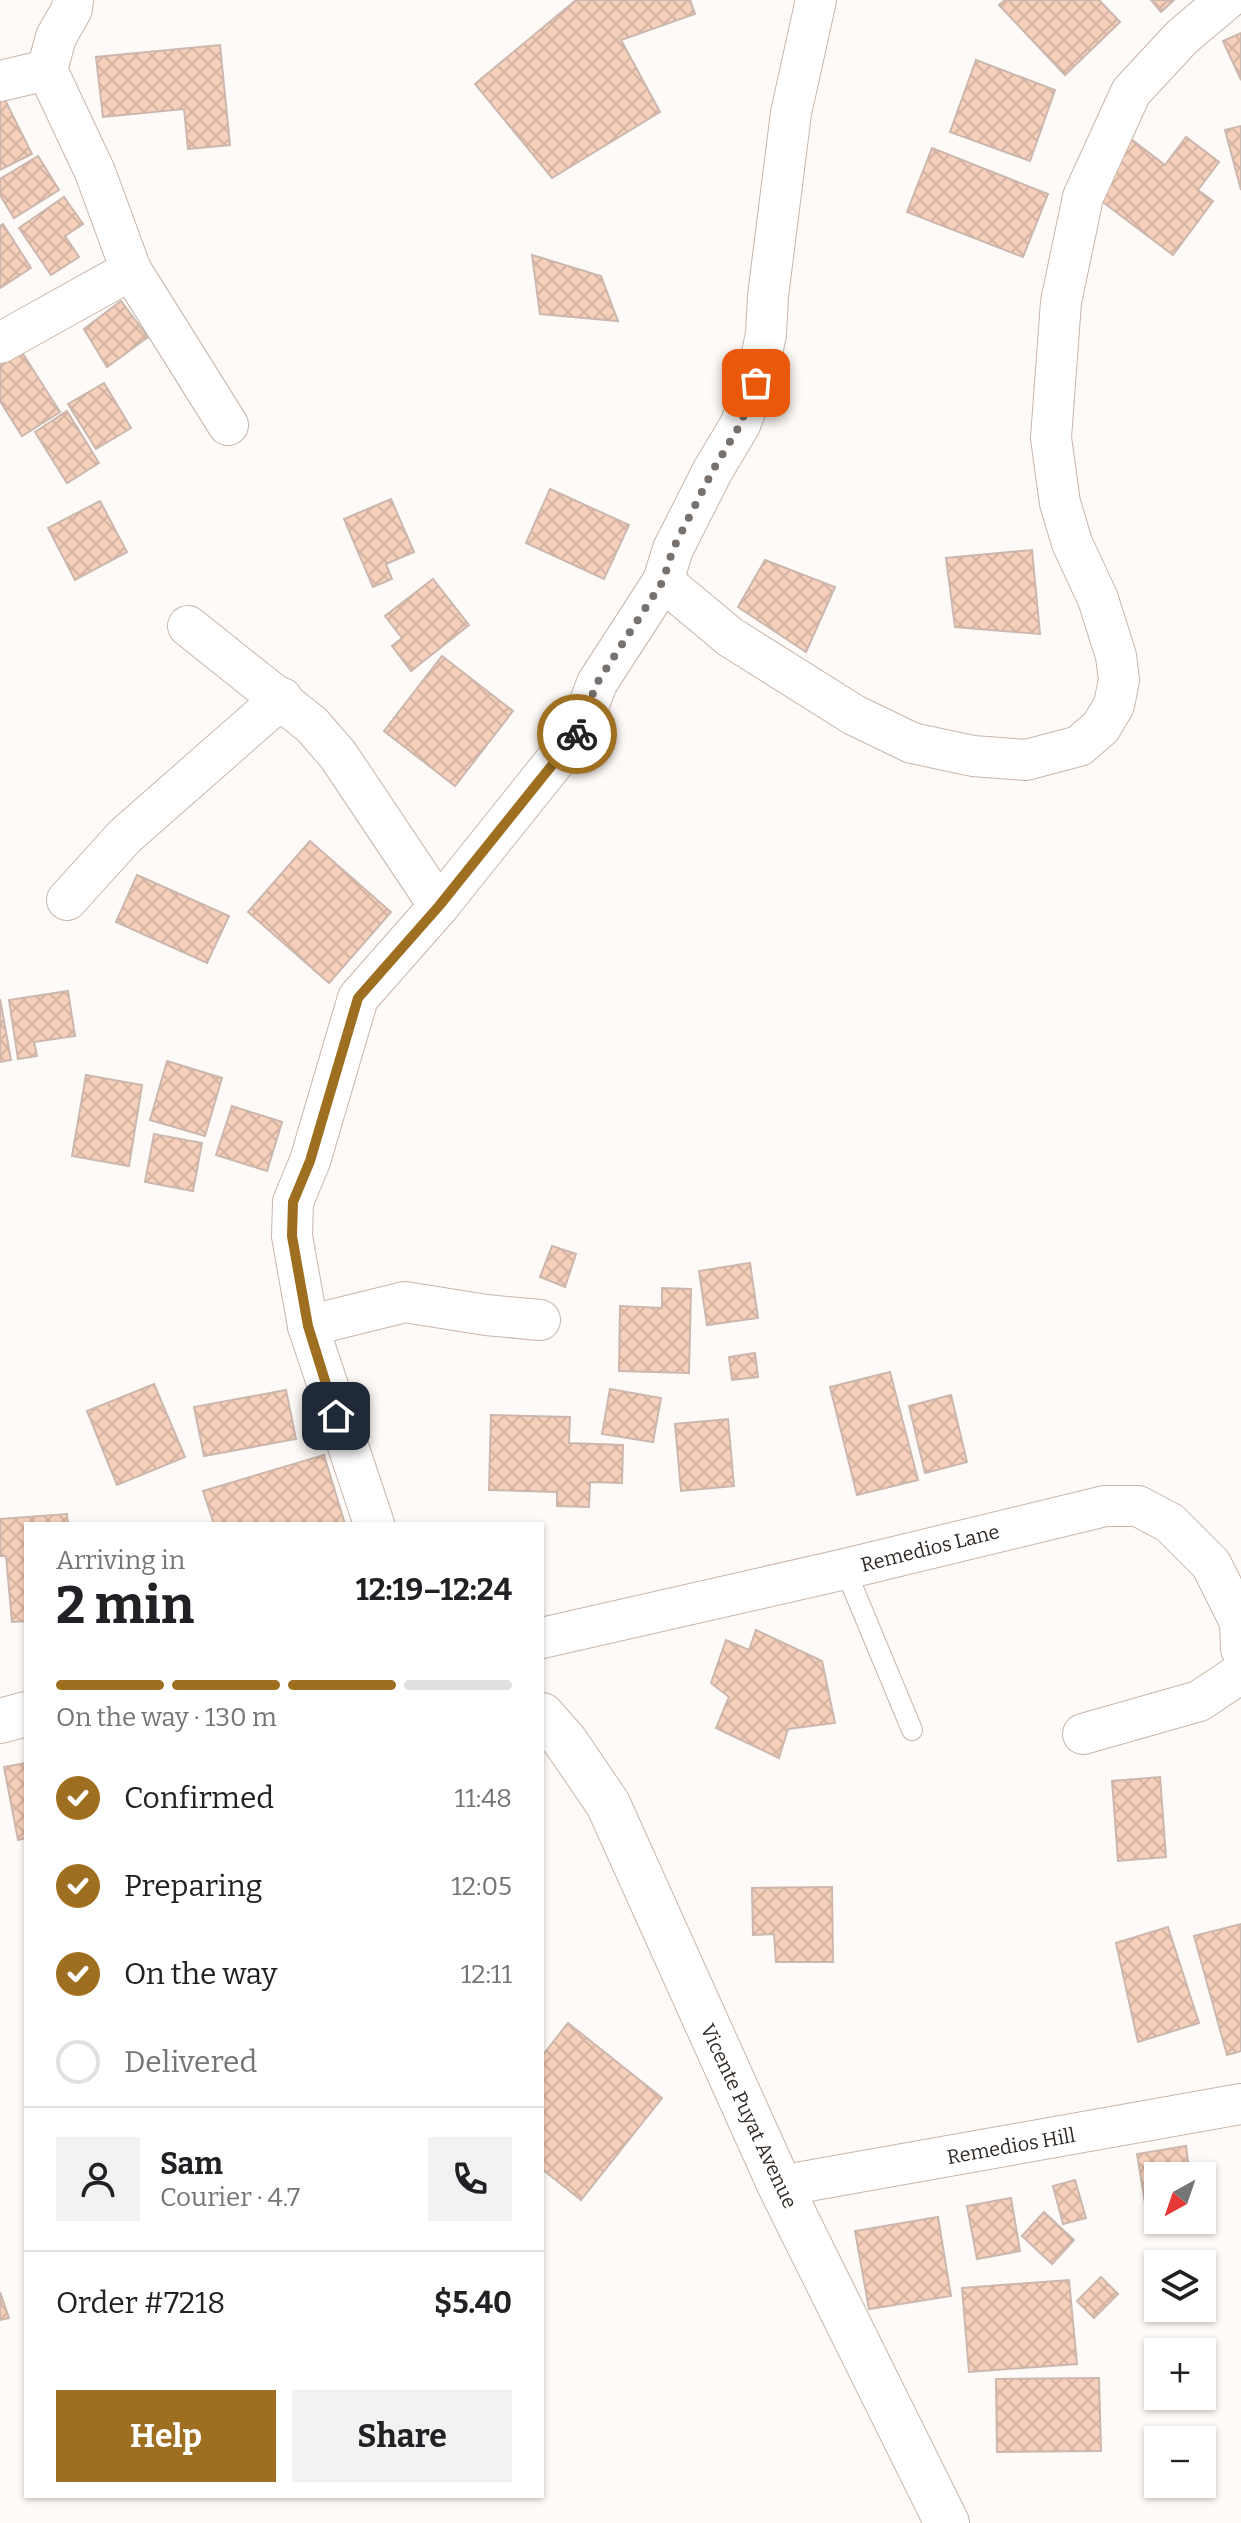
<!DOCTYPE html>
<meta charset="utf-8">
<style>
:root{--surface:#fff;--page:#f2f2f2;--text:#202124;--muted:#757577;--line:#e0e0e0;--accent:#9e6f21}
body{margin:0;font-family:Bitter,serif;background:var(--page);color:var(--text);height:100vh;display:flex;flex-direction:column;font-size:30px;white-space:nowrap}
*{box-sizing:border-box;margin:0}
p{font-size:26px;color:var(--muted)}
.icon{flex:none;width:44px;height:44px;fill:none;stroke:currentColor;stroke-width:2;stroke-linecap:round;stroke-linejoin:round}
.map{position:relative;flex:1;overflow:hidden}
.drawer{position:absolute;left:24px;top:1522px;width:520px;height:976px;display:flex;flex-direction:column;background:var(--surface);border-radius:0px;box-shadow:0 2px 6px #0004}
.drawer>*{flex:none}
.needle{width:52px;rotate:220deg}
.buttons{position:absolute;left:1144px;top:2162px;display:grid;gap:16px}
.buttons a{display:grid;place-items:center;width:72px;height:72px;border-radius:0px;background:var(--surface);box-shadow:0 2px 6px #0004;font-size:40px}
.pin{position:absolute;display:grid;place-items:center;width:68px;height:68px;color:#fff;margin:-34px;border-radius:16px;box-shadow:0 4px 12px #0006}
.courier{position:absolute;display:grid;place-items:center;width:80px;height:80px;margin:-40px;border:6px solid #9e6f21;border-radius:50%;background:#fff;color:#222;box-shadow:0 2px 10px #0007}
.summary em{font-style:normal;font-weight:700}
.summary div{display:flex;flex-direction:column-reverse}
.summary{display:flex;align-items:center;justify-content:space-between;height:136px;padding:0 32px}
h1{font-size:52px;font-weight:700;line-height:60px}
.bar{display:grid;grid-template-columns:repeat(4,1fr);gap:12px 8px;align-content:center;height:96px;padding:0 32px}
.bar i{height:10px;border-radius:6px;background:var(--line)}
.bar .selected{background:var(--accent)}
.bar p{grid-column:span 4}
.line{display:flex;align-items:center;gap:20px;padding:0 32px;border-top:2px solid var(--line)}
.line div{flex:1}
.round{display:grid;place-items:center;flex:none;width:84px;height:84px;border-radius:0px;background:var(--page)}
ol{padding:0 32px;list-style:none}
li{display:flex;align-items:center;gap:24px;height:88px}
li p{margin-inline-start:auto}
li .icon{padding:8px;border-radius:50%;background:var(--accent);color:#fff;stroke-width:4}
li:last-child{color:var(--muted)}
li i{width:44px;height:44px;border:4px solid var(--line);border-radius:50%}
.cta{display:flex;gap:16px;margin-top:auto;padding:16px 32px}
.cta a{flex:1;height:92px;border-radius:0px;background:var(--accent);color:#fff;font-size:32px;font-weight:700;line-height:92px;text-align:center}
.cta a+a{background:var(--page);color:var(--text)}
.map>svg:first-child{display:block}
.building{fill:url(#building-cross-hatch);stroke:#cbb7ad;stroke-width:2}
.lines{fill:none;stroke-linecap:round;stroke-linejoin:round}
.lane-casing{stroke:#c8b6aa;stroke-width:22}
.street-casing{stroke:#c8b6aa;stroke-width:42}
.primary-casing{stroke:#c8b6aa;stroke-width:46}
.lane{stroke:#fff;stroke-width:20}
.street{stroke:#fff;stroke-width:40}
.primary{stroke:#fff;stroke-width:44}
.done{stroke:#78726e;stroke-width:8;stroke-dasharray:0 14.4}
.route{stroke:#9e6f21;stroke-width:10}
.labels{text-anchor:middle;stroke-width:6;stroke-linejoin:round;paint-order:stroke}
.street-label{font-size:20px;fill:#302924;stroke:#fff}
</style>
<div class="map">
<svg width="1241" height="2523" viewBox="0 0 1241 2523">
<defs>
<pattern id="building-cross-hatch" width="8" height="8" patternUnits="userSpaceOnUse" patternTransform="scale(2)"><rect width="8" height="8" fill="#f7d0bc"/><path d="M0 0l8 8M0 8l8-8" fill="none" stroke="#d4b3a1"/></pattern>
</defs>
<rect width="100%" height="100%" fill="#fefaf7"/>
<g class="building">
<polygon points="576,0 690,0 695,14 621,40 660,112 552,178 475,84"/>
<polygon points="1005,0 1099,0 1120,22 1065,75 999,5"/>
<polygon points="1151,0 1174,0 1161,12"/>
<polygon points="1241,33 1241,80 1223,41"/>
<polygon points="220,45 230,145 188,149 184,109 103,117 96,57"/>
<polygon points="976,60 1055,90 1030,161 950,132"/>
<polygon points="4,98 32,154 0,170 0,100"/>
<polygon points="1241,126 1241,190 1225,130"/>
<polygon points="1127,136 1165,165 1186,137 1219,162 1198,190 1213,201 1173,255 1087,190"/>
<polygon points="932,148 1048,194 1023,257 907,212"/>
<polygon points="38,156 59,190 14,218 0,195 0,179"/>
<polygon points="64,197 83,224 65,236 79,257 51,275 19,228"/>
<polygon points="3,224 31,268 0,288 0,226"/>
<polygon points="532,255 601,276 618,321 540,314"/>
<polygon points="121,301 148,337 107,367 84,329"/>
<polygon points="16,343 60,412 22,436 0,401 0,353"/>
<polygon points="104,383 131,428 96,449 68,404"/>
<polygon points="67,411 99,463 67,483 35,432"/>
<polygon points="550,489 629,525 604,579 526,543"/>
<polygon points="391,499 414,552 386,564 392,579 373,587 344,519"/>
<polygon points="100,501 127,552 75,580 48,528"/>
<polygon points="1032,550 1040,634 955,627 946,558"/>
<polygon points="765,560 835,587 806,652 738,607"/>
<polygon points="433,579 469,625 411,671 392,646 402,638 385,616"/>
<polygon points="442,656 513,711 455,786 384,731"/>
<polygon points="310,841 391,912 329,983 248,912"/>
<polygon points="137,875 229,916 207,963 116,922"/>
<polygon points="68,991 75,1036 34,1042 37,1056 18,1059 9,1000"/>
<polygon points="0,999 11,1060 0,1062"/>
<polygon points="167,1061 222,1078 205,1136 150,1120"/>
<polygon points="86,1075 142,1085 129,1166 72,1156"/>
<polygon points="232,1106 282,1122 267,1171 216,1155"/>
<polygon points="154,1134 202,1143 193,1191 145,1182"/>
<polygon points="552,1246 576,1254 565,1287 540,1277"/>
<polygon points="750,1263 758,1318 707,1325 699,1271"/>
<polygon points="662,1288 691,1289 689,1373 619,1371 620,1306 662,1308"/>
<polygon points="755,1353 758,1377 732,1380 729,1357"/>
<polygon points="890,1372 918,1480 857,1495 830,1387"/>
<polygon points="154,1384 185,1457 117,1485 87,1411"/>
<polygon points="610,1389 661,1398 653,1442 602,1434"/>
<polygon points="286,1390 296,1439 204,1456 194,1407"/>
<polygon points="951,1395 967,1462 925,1473 909,1406"/>
<polygon points="491,1415 570,1417 569,1443 623,1445 622,1483 590,1482 589,1507 557,1506 557,1492 489,1490"/>
<polygon points="728,1419 734,1486 681,1491 675,1424"/>
<polygon points="324,1455 345,1524 214,1524 203,1491"/>
<polygon points="67,1514 68,1524 26,1524 26,1621 12,1622 6,1556 0,1556 0,1519"/>
<polygon points="756,1630 822,1661 835,1723 788,1729 779,1758 716,1728 729,1697 711,1683 726,1640 749,1650"/>
<polygon points="26,1763 26,1838 18,1840 4,1767"/>
<polygon points="1160,1777 1166,1857 1118,1861 1112,1781"/>
<polygon points="832,1887 833,1962 776,1962 774,1934 753,1935 752,1888"/>
<polygon points="1241,1924 1241,2051 1227,2055 1194,1936"/>
<polygon points="1168,1927 1199,2023 1138,2042 1116,1943"/>
<polygon points="568,2023 662,2098 581,2200 542,2169 542,2056"/>
<polygon points="1186,2146 1190,2176 1158,2176 1158,2219 1148,2221 1137,2154"/>
<polygon points="1075,2180 1086,2218 1063,2224 1053,2186"/>
<polygon points="1011,2198 1020,2251 977,2259 967,2206"/>
<polygon points="1044,2212 1074,2240 1052,2264 1022,2236"/>
<polygon points="938,2217 951,2296 869,2309 855,2231"/>
<polygon points="1101,2277 1118,2294 1094,2318 1077,2301"/>
<polygon points="1069,2280 1077,2364 969,2372 962,2288"/>
<polygon points="0,2292 9,2318 0,2320"/>
<polygon points="1099,2378 1101,2451 997,2452 996,2379"/>
</g>
<g class="lines">
<defs>
<polyline id="lane" points="845,1569 912,1730"/>
<g id="street">
<polyline points="47,70 95,172 131,270 228,425"/>
<polyline points="47,70 56,37 72,9 73,0"/>
<polyline points="0,81 47,70"/>
<polyline points="0,343 131,270"/>
<polyline points="663,581 730,637 854,715 912,743 973,756 1026,760 1079,746 1101,727 1114,705 1119,680 1116,656 1098,599 1072,543 1060,503 1051,438 1061,302 1083,197 1131,92 1182,37 1226,0"/>
<polyline points="188,626 312,725 338,755 439,906"/>
<polyline points="67,900 125,836 282,698"/>
<polyline points="308,1326 405,1302 486,1315 540,1320"/>
<polyline points="374,1524 308,1326 292,1236 293,1202 310,1161 358,998 439,906 579,731 597,683 663,581 673,549 713,470 740,425 756,383 766,334 768,296 791,113 816,0"/>
<polyline points="542,1638 845,1569 1105,1506 1138,1506 1170,1523 1211,1564 1240,1622 1241,1649"/>
<polyline points="1083,1734 1199,1701 1241,1673"/>
<polyline points="780,2186 1241,2104"/>
</g>
<g id="primary">
<polyline points="542,1715 565,1741 608,1804 780,2186 947,2523"/>
<polyline points="0,1721 26,1714"/>
</g>
</defs>
<use href="#lane" class="lane-casing"/>
<use href="#street" class="street-casing"/>
<use href="#primary" class="primary-casing"/>
<use href="#lane" class="lane"/>
<use href="#street" class="street"/>
<use href="#primary" class="primary"/>
</g>
<g class="lines">
<polyline class="done" points="577,734 597,683 663,581 673,549 713,470 740,425 756,383"/>
<polyline class="route" points="336,1416 308,1326 292,1236 293,1202 310,1161 358,998 439,906 577,734"/>
</g>
<g class="labels">
<g class="street-label">
<text transform="translate(930 1548) rotate(-14)" y="7">Remedios Lane</text>
<text transform="translate(749 2116) rotate(65)" y="7">Vicente Puyat Avenue</text>
<text transform="translate(1011 2146) rotate(-10)" y="7">Remedios Hill</text>
</g>
</g>
</svg>
<div class="buttons">
<a><svg class="needle" viewBox="-14 -14 28 28"><path d="M0-13l5 13h-10z" fill="#e53935"/><path d="M0 13l5-13h-10z" fill="#757577"/></svg></a>
<a><svg class="icon" aria-label="layers" viewBox="0 0 24 24"><path d="M12 4l9 5-9 5-9-5zM3 14l9 5 9-5"/></svg></a>
<a>+</a>
<a>−</a>
</div>
<div class="pin" style="left:756px;top:383px;background:#ea580c"><svg class="icon" aria-label="bag" viewBox="0 0 24 24"><path d="M5 8h14l-1 12H6zM9 8a3 3 0 0 1 6 0"/></svg></div>
<div class="pin" style="left:336px;top:1416px;background:#1f2937"><svg class="icon" aria-label="home" viewBox="0 0 24 24"><path d="M3 11l9-7 9 7M6 9v11h12V9"/></svg></div>
<div class="courier" style="left:577px;top:734px"><svg class="icon" aria-label="bike" viewBox="0 0 24 24"><circle cx="6" cy="16" r="4"/><circle cx="18" cy="16" r="4"/><path d="M6 16l4-8h5l3 8M10 8l3 8H6M13 5h3"/></svg></div>
<section class="drawer">
<div class="summary"><div><h1>2 min</h1><p>Arriving in</p></div><em>12:19–12:24</em></div>
<div class="bar"><i class="selected"></i><i class="selected"></i><i class="selected"></i><i></i><p>On the way · 130 m</p></div>
<ol>
<li><svg class="icon" aria-label="check" viewBox="0 0 24 24"><path d="M5 12l5 5 9-10"/></svg>Confirmed<p>11:48</p></li>
<li><svg class="icon" aria-label="check" viewBox="0 0 24 24"><path d="M5 12l5 5 9-10"/></svg>Preparing<p>12:05</p></li>
<li><svg class="icon" aria-label="check" viewBox="0 0 24 24"><path d="M5 12l5 5 9-10"/></svg>On the way<p>12:11</p></li>
<li><i></i>Delivered</li>
</ol>
<div class="line" style="height:144px"><a class="round"><svg class="icon" aria-label="person" viewBox="0 0 24 24"><circle cx="12" cy="8" r="4"/><path d="M4 21q1-7 8-7t8 7"/></svg></a><div><b>Sam</b><p>Courier · 4.7</p></div><a class="round"><svg class="icon" aria-label="phone" viewBox="0 0 24 24"><path d="M5 4h4l2 5-3 2q2 4 5 5l2-3 5 2v4C11 20 4 13 5 4z"/></svg></a></div>
<div class="line" style="height:104px"><div>Order #7218</div><b>$5.40</b></div>
<div class="cta"><a>Help</a><a>Share</a></div>
</section>
</div>
